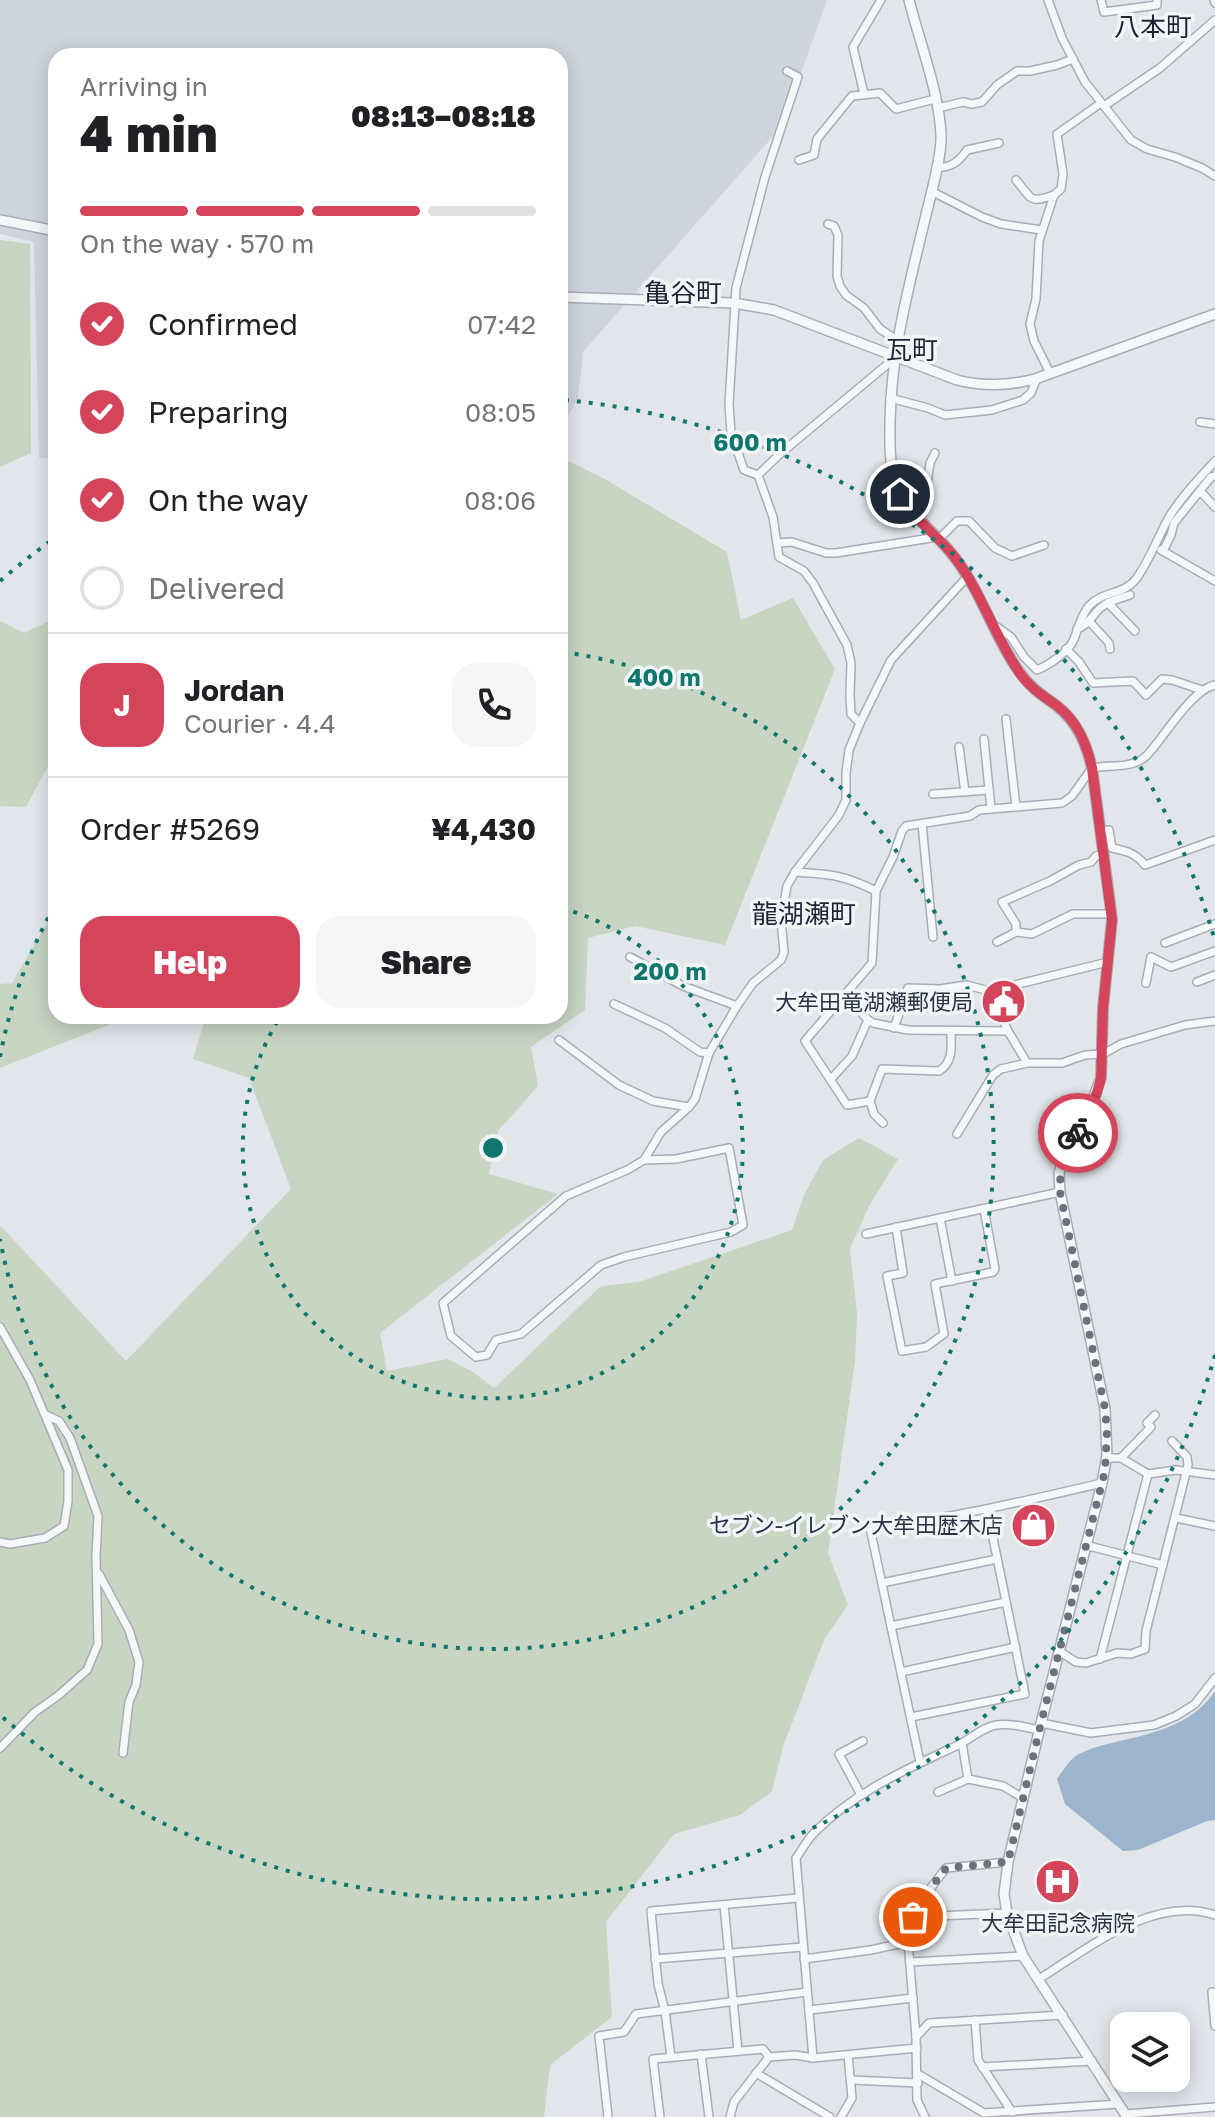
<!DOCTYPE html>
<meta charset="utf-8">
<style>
:root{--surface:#fff;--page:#f6f6f6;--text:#202124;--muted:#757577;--line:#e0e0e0;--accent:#d4445a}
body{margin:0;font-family:"Golos Text","Noto Sans JP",sans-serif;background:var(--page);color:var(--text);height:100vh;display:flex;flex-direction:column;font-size:30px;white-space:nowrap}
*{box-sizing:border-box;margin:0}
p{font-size:26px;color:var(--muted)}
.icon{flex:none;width:44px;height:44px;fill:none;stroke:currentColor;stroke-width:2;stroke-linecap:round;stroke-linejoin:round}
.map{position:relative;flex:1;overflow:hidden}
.panel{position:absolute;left:48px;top:48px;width:520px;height:976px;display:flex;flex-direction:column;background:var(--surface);border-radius:24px;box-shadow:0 4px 20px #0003}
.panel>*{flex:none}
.controls{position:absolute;left:1110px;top:2012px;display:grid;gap:16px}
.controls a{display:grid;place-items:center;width:80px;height:80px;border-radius:16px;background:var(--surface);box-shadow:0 4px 20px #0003;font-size:40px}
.pin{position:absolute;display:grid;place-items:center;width:68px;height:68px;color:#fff;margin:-34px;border:4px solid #fff;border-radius:50%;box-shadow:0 2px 8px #0007}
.courier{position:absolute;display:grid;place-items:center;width:80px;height:80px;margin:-40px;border:6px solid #d4445a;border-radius:50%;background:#fff;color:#222;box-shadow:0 2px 10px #0007}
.headline em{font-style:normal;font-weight:800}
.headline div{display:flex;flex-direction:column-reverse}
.headline{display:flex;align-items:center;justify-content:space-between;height:136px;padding:0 32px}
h1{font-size:52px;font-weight:800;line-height:60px}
.bar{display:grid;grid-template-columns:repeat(4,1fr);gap:12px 8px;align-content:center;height:96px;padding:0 32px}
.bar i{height:10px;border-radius:6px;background:var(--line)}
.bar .current{background:var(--accent)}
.bar p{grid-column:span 4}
.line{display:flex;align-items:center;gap:20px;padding:0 32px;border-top:2px solid var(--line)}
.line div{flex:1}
.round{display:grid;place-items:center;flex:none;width:84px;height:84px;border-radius:24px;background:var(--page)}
ol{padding:0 32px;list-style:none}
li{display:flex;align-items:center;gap:24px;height:88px}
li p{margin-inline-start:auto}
li .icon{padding:8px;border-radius:50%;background:var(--accent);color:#fff;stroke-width:4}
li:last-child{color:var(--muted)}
li i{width:44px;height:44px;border:4px solid var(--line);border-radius:50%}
.button{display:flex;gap:16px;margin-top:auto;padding:16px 32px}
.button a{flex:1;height:92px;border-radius:24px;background:var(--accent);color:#fff;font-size:32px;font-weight:800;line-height:92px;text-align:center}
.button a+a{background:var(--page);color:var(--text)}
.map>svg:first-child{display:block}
.built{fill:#d0d5dd}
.green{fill:#c8d5c3}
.water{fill:#9cb4cc}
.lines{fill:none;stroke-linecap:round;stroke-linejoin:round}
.minor-casing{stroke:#a7adb6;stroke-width:10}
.tertiary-casing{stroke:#a7adb6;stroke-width:12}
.minor{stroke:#f5f7f9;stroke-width:7}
.tertiary{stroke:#f5f7f9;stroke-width:9}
.done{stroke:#6a727e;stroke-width:8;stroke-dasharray:0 14.4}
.route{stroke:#d4445a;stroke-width:10}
.ring{fill:none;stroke:#0f766e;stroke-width:4;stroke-dasharray:4 8}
.labels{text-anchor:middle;stroke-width:7;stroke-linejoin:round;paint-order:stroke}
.poi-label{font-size:22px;fill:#293344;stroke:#f2f5f8;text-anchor:end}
.quarter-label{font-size:26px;fill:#1c2435;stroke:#f2f5f8}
.centre{fill:#0f766e;stroke:#f2f5f8;stroke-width:4}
.ring-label{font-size:24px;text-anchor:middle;font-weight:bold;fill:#0f766e;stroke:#f2f5f8;stroke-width:7;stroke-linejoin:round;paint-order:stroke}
</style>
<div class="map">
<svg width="1215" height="2117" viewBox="0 0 1215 2117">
<rect width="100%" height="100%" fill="#e2e6eb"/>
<polygon class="built" points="0,0 827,0 782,126 583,352 578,398 560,431 560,56 56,56 56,459 39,458 34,242 0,234"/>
<g class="green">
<polygon points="0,240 30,244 31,453 0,467"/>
<polygon points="560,457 603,478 727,552 741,620 793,598 835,669 725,945 635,926 588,938 585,1010 531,1047 538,1086 498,1131 489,1174 558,1194 380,1333 387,1371 448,1359 473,1372 494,1388 601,1286 639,1282 792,1230 804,1195 823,1160 859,1138 898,1159 869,1206 850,1249 857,1314 855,1361 828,1553 848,1605 824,1640 784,1744 772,1791 740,1815 674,1834 606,1922 612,2017 550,2065 544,2117 0,2117 0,1225 126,1361 291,1189 249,1078 193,1059 206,1016 560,1016 560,598 563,590 560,588"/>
<polygon points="56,618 56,718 54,722 56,724 56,751 26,807 0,806 0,621 24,633"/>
<polygon points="56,908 56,1016 122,1016 121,1020 0,1068 0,984 12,983"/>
</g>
<path class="water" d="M1215,1691V1820L1207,1821L1138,1850L1123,1851L1065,1804L1057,1779C1063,1771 1069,1760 1077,1755C1088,1749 1101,1745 1112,1743C1150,1734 1192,1726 1215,1691Z"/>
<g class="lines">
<defs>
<g id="minor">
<polyline points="1048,0 1062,38 1085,82 1131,140 1147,149 1175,157 1202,168 1215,176"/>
<polyline points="1101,0 1104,12 1157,5 1157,0"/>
<polyline points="1214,0 1215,3"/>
<polyline points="787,71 798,77 797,80 765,177 736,288 729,404 731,433 744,470 758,475 773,517 779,557 804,571 813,583 847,645 851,663 850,695 851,714 860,723"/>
<polyline points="864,94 853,47 881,0"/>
<polyline points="1104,106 1160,68 1215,20"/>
<polyline points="938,108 963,102 972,104 982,102 997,85 1017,71 1030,71 1057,65 1073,59"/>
<polyline points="799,160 814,155 817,139 852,96 880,93 896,109 935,99"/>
<path d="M936,168C951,167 958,163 967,150L999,143"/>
<path d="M1016,180C1032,199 1029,204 1054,195"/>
<polyline points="931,191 982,217 1001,224 1042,230"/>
<polyline points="828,224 834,226 838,235 837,276 840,286 846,295 864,308 880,329 897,340"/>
<polyline points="1050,373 1034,341 1030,324 1036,299 1039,241 1054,195 1061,189 1063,174 1057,134 1101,103"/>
<polyline points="890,398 928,408 945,415 992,410 1023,400 1031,393 1037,378"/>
<polyline points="1200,422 1215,424"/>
<polyline points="758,475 781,453 895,358"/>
<polyline points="1200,491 1215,507"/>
<polyline points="921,523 930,463 935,453"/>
<polyline points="939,539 957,521 969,521 995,548 1012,556 1044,545"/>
<polyline points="777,543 792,542 826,553 836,553 937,537"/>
<polyline points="1161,550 1215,581"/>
<polyline points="1163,551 1171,535 1174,523 1211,477 1215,476"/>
<polyline points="1108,603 1135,631"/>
<polyline points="1089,621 1109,643 1110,649"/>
<path d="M993,624L1011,637L1024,657L1037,670C1049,665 1069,652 1074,639C1079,627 1080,617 1089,606C1102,591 1124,595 1136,579C1150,560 1157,539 1168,519C1180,498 1199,479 1215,461"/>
<path d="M1077,629C1089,625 1093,613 1103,606C1111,600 1121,598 1130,595"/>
<polyline points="1066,649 1079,662 1093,683 1133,681 1146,695 1162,679 1172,680 1202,690"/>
<polyline points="1006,719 1016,807"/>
<polyline points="984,739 991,809"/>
<polyline points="959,747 965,792"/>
<polyline points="933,794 989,790"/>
<polyline points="922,824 933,937"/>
<path d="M1100,831L1109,830L1112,848C1127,851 1135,853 1145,865L1215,840"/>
<path d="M795,872C830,874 844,875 876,891"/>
<polyline points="1016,932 1032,934 1073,914 1111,914"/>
<polyline points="997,942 1016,932 1016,924 1002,902 1050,881 1079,865 1091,862 1096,856 1104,854"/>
<polyline points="1165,943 1215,924"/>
<polyline points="630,957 683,986 737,1006"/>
<polyline points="1197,982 1215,975"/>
<polyline points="1146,983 1151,957 1171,967 1215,951"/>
<polyline points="990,991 1008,1031 1027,1063 1062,1063 1085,1055 1103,1054 1121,1044 1185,1025 1215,1021"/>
<polyline points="845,994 868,1020 873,1023 908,1030 1008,1031"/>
<polyline points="614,1004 665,1028 700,1052 709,1053"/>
<polyline points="894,1028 908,988 940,989 966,985 990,991 1108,962"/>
<polyline points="559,1040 619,1085 653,1101 689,1107"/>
<polyline points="831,1079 852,1056 868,1020"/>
<path d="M870,1101L882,1069L939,1071C954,1062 951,1046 951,1031"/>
<path d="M883,1123L874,1114L870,1101L847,1105L805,1041L872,963L876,891L893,857L902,831L906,826L970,816L979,810L1062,803L1072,796L1092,768C1107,765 1127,768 1141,760C1148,756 1153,748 1158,742C1171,725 1195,689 1215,685"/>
<polyline points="957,1134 993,1075 1001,1069 1027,1063"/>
<polygon points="729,1148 743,1225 731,1232 624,1257 601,1265 521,1334 496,1340 487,1355 476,1357 451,1336 443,1303 566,1196 627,1170 644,1160 676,1159"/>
<polyline points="644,1160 661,1132 689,1107 695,1099 709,1053 737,1006 753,983 781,960 784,952 781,920 787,886 795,872 839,815 846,800 846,773 849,750 860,723 891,660 968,576"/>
<polyline points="940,1218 952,1281"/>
<polyline points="896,1227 903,1273 887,1276 902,1351 926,1347 944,1334 935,1284 993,1272 995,1269 984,1209"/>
<polyline points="866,1234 1060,1192"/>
<polyline points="0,1327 30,1380 68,1470 68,1501 64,1526 45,1538 10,1544 0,1542"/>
<polyline points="1107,1458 1121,1458 1148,1474 1176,1470 1215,1475"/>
<polyline points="1121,1458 1151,1427 1147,1423 1155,1415"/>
<polyline points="1176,1518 1215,1526"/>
<polyline points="1085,1545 1163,1565"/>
<polyline points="99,1574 129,1630 139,1662 136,1685 129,1702 123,1753"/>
<polyline points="882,1583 997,1559"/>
<polyline points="891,1626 1006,1602"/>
<polyline points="1059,1651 1076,1662 1086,1663 1117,1653 1131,1654 1145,1649 1146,1631 1188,1465 1187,1457 1172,1441"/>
<polyline points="1100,1659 1148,1474"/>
<polyline points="901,1672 1016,1647"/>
<polyline points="911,1717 1025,1694 987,1509"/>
<polyline points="1041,1723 1091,1733 1154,1725 1176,1716 1195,1704 1215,1678"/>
<polyline points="962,1743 968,1779 1003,1786 1023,1798"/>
<polyline points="0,1748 35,1712 59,1695 87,1670 98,1644 96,1556 98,1516 70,1438 59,1421 46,1415"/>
<path d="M920,1762L870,1528C949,1519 1025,1501 1102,1483"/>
<polyline points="938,1792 968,1779"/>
<polyline points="861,1795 839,1754 863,1741"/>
<polyline points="724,1905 738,2051"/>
<polyline points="913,1917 1007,1913"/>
<polyline points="655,1959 803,1947"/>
<polyline points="804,1959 871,1950 907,1942"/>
<polyline points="910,1962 1023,1956"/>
<path d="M1039,1979C1087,1949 1155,1894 1215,1915"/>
<polyline points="1212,1992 1215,2026"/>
<polyline points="809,2010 913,1998"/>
<polyline points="975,2020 978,2060 1012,2112"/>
<polyline points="916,2037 929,2023 1063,2015"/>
<polyline points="701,2054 709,2117"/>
<polyline points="671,2057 665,2011 658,1984 651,1911 798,1898"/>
<path d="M813,2058L796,1858C802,1850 807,1840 814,1833C854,1792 907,1769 958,1745C971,1739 981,1728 996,1725C1011,1723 1025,1727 1039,1730"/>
<polyline points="982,2067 1092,2061"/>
<polyline points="756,2073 830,2117"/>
<polyline points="918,2074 984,2113 1119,2104"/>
<polyline points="851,2080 918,2083"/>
<polyline points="1126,2114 1215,2107"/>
<polyline points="608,2117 599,2036 624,2032 636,2014 807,1992"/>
<polyline points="660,2117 653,2059 763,2049 769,2057 795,2055 813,2058 917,2048"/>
<polyline points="730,2117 734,2102 769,2057"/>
<polyline points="841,2117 852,2098 848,2055"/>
<polyline points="925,2117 917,2100 916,2037 907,1930 920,1902 946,1868 1008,1862"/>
</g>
<g id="tertiary">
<path d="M909,0C919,40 940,95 941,136C942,157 930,197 925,219C909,286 891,352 890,422C890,440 889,459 894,476C902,512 935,530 955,558C982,593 994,638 1021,674C1031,688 1043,696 1057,706C1077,722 1086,743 1092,768L1110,903L1112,920L1103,1008L1101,1078L1086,1117L1064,1158L1059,1173L1060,1192L1105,1409L1107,1455L1102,1483L1041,1723L1008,1862L1004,1894L1007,1913L1023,1956L1127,2117"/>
<polyline points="0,220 56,231"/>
<path d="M560,297L734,303L774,310L957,380C984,387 1008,386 1035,379L1215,314"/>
</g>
</defs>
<use href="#minor" class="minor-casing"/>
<use href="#tertiary" class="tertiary-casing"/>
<use href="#minor" class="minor"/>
<use href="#tertiary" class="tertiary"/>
</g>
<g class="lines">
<path class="done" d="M913,1917L920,1902L946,1868L1008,1862L1041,1723L1105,1471L1107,1431L1105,1409L1060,1192C1059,1167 1066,1155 1078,1133"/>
<path class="route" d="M900,494C904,501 908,508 914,514C927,530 944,542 956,559C982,594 995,637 1019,672C1029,687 1042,695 1056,705C1077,721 1086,742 1092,768L1112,920L1103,1008L1101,1078L1097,1093L1078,1133"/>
</g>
<g class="ring">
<path d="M562 908A250 250 0 1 1 280 1017"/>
<path d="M0 1057A501 501 0 0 1 55 905M563 652A501 501 0 1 1 0 1239"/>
<path d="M1215 1355A751 751 0 0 1 0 1715M0 581A751 751 0 0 1 52 540M565 400A751 751 0 0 1 1215 941"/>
</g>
<defs>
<symbol id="civic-disc" viewBox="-11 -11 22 22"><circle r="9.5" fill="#d4445a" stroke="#f2f5f8"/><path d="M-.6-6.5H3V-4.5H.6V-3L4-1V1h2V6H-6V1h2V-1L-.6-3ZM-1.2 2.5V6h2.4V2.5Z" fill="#fff"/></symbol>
<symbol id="shop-disc" viewBox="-11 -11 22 22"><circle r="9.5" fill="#d4445a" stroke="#f2f5f8"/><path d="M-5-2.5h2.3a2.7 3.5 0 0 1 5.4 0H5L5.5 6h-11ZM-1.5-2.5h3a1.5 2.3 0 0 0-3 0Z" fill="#fff"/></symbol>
<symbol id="hospital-disc" viewBox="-11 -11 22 22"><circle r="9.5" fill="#d4445a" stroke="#f2f5f8"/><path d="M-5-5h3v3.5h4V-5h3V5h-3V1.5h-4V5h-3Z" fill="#fff"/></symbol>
</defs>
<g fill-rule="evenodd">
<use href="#civic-disc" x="978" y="976" width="51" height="51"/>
<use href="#shop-disc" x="1008" y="1500" width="51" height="51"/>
<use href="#hospital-disc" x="1032" y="1856" width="51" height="51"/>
</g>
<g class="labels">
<g class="poi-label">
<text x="973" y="1010">大牟田竜湖瀬郵便局</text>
<text x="1003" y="1533">セブン-イレブン大牟田歴木店</text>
<text x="1058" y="1931" text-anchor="middle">大牟田記念病院</text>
</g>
<g class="quarter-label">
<text x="1153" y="36">八本町</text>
<text x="683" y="302">亀谷町</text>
<text x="912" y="359">瓦町</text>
<text x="804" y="923">龍湖瀬町</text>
</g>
</g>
<circle cx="493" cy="1148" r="12" class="centre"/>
<g class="ring-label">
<text x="750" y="451">600 m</text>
<text x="664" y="686">400 m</text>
<text x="670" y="980">200 m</text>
</g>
</svg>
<div class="controls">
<a><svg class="icon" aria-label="layers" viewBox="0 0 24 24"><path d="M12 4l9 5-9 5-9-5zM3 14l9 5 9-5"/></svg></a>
</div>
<div class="pin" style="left:913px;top:1917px;background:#ea580c"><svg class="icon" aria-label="bag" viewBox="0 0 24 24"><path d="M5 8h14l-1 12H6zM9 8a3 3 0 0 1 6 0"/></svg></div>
<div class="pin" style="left:900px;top:494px;background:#1f2937"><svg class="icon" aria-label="home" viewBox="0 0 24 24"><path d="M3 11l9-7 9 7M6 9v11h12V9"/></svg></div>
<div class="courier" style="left:1078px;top:1133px"><svg class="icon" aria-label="bike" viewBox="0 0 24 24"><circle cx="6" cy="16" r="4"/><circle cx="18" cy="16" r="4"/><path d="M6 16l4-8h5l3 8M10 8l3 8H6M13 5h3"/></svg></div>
<section class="panel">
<div class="headline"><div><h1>4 min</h1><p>Arriving in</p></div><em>08:13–08:18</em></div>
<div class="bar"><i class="current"></i><i class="current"></i><i class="current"></i><i></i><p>On the way · 570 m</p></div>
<ol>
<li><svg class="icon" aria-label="check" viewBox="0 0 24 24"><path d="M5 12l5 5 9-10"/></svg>Confirmed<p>07:42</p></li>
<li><svg class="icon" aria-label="check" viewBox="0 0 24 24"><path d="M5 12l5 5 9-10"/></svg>Preparing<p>08:05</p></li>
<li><svg class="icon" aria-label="check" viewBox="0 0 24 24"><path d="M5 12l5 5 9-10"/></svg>On the way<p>08:06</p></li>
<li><i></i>Delivered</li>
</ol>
<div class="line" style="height:144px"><b class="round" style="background:var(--accent);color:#fff">J</b><div><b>Jordan</b><p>Courier · 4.4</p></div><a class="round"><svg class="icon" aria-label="phone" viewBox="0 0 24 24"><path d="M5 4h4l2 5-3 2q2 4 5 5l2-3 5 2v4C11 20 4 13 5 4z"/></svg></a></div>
<div class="line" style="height:104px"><div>Order #5269</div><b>¥4,430</b></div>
<div class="button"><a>Help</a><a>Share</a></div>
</section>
</div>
